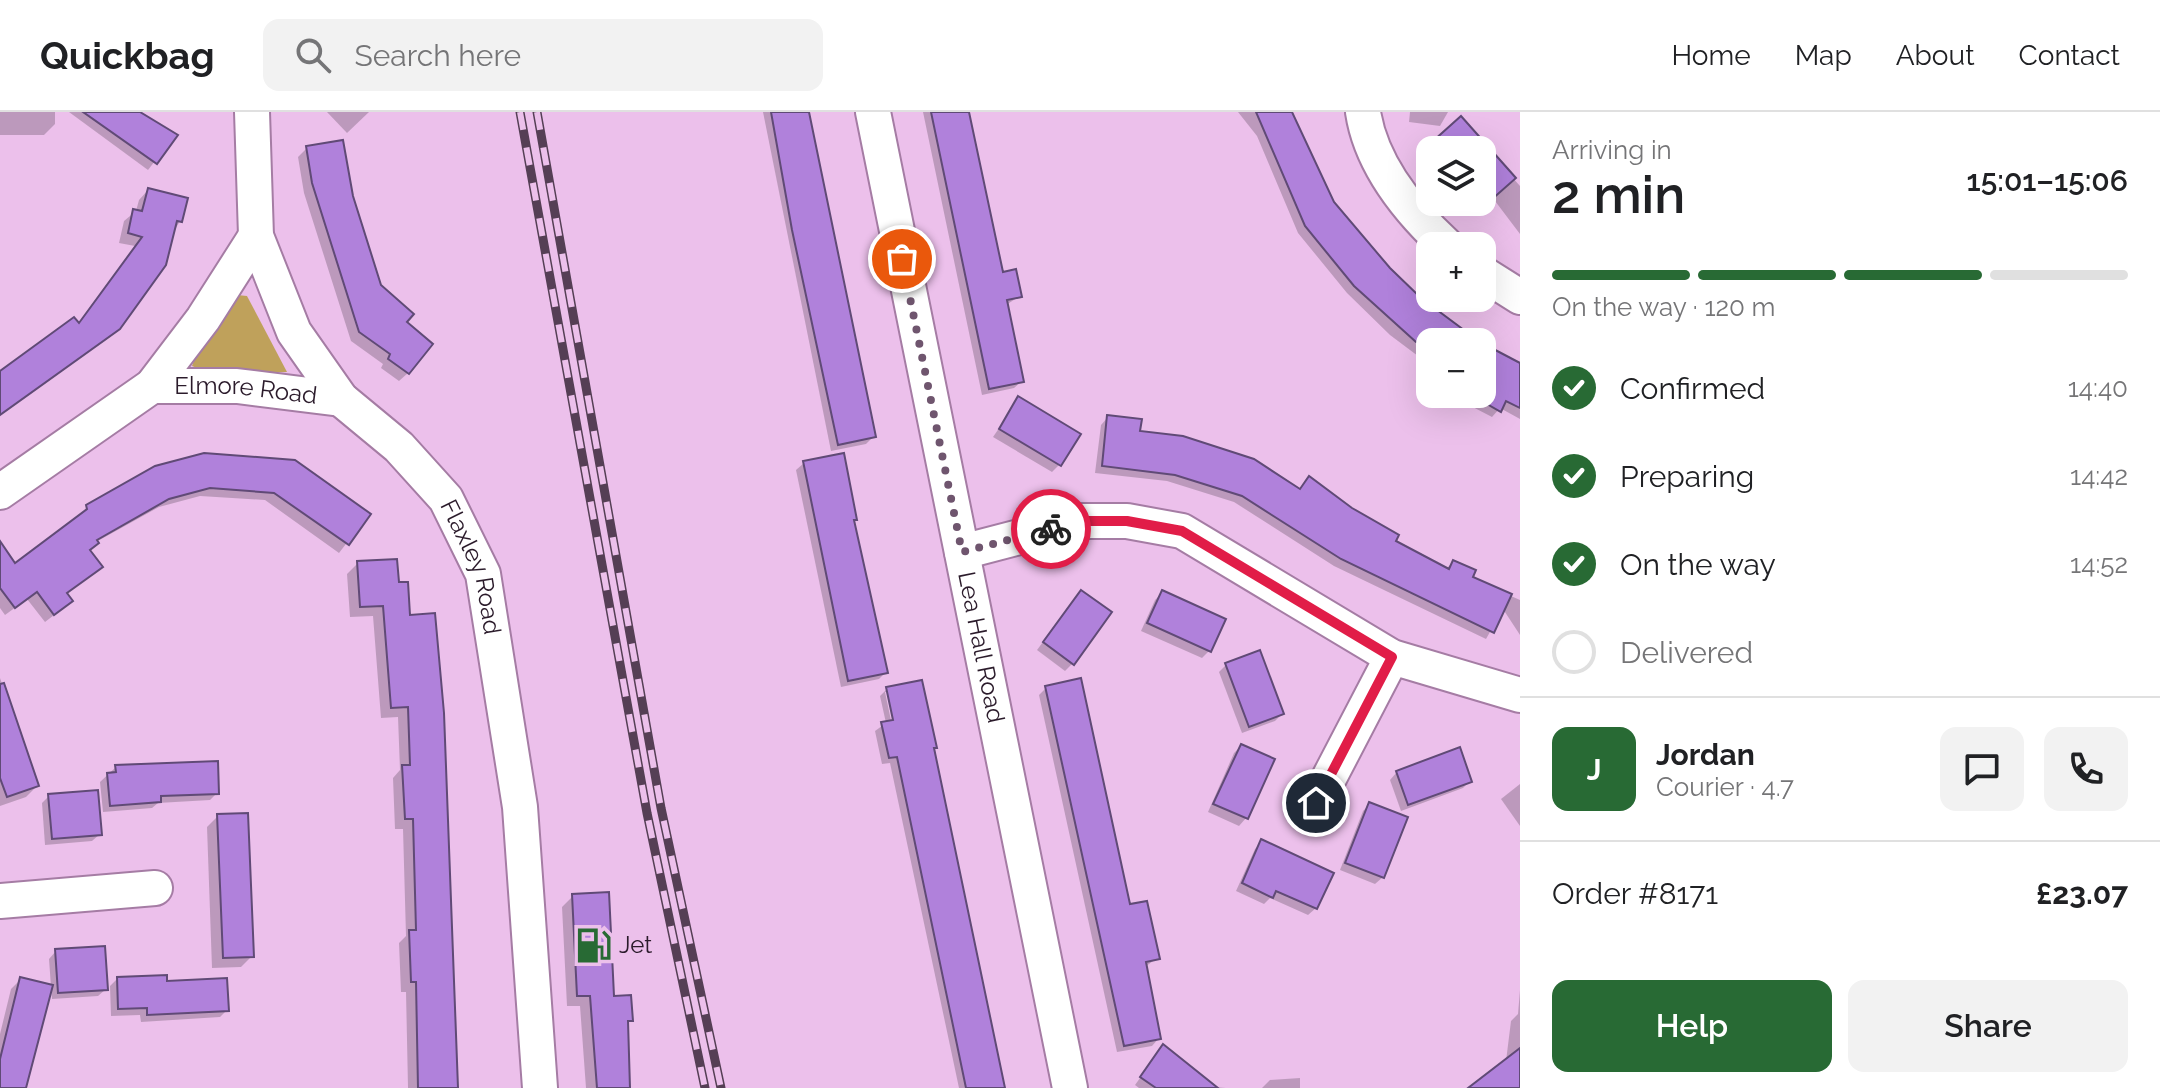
<!DOCTYPE html>
<meta charset="utf-8">
<style>
:root{--surface:#fff;--page:#f2f2f2;--text:#202124;--muted:#757577;--line:#e0e0e0;--accent:#286a34}
body{margin:0;font-family:Raleway,sans-serif;background:var(--page);color:var(--text);height:100vh;display:flex;flex-direction:column;font-size:30px;white-space:nowrap}
*{box-sizing:border-box;margin:0}
p{font-size:26px;color:var(--muted)}
.icon{flex:none;width:44px;height:44px;fill:none;stroke:currentColor;stroke-width:2;stroke-linecap:round;stroke-linejoin:round}
.map{position:relative;flex:1;overflow:hidden}
.sheet{display:flex;flex-direction:column;background:var(--surface);width:640px}
.sheet>*{flex:none}
.controls{position:absolute;left:1416px;top:24px;display:grid;gap:16px}
.controls a{display:grid;place-items:center;width:80px;height:80px;border-radius:16px;background:var(--surface);box-shadow:0 8px 32px #0002;font-size:40px}
.pin{position:absolute;display:grid;place-items:center;width:68px;height:68px;color:#fff;margin:-34px;border:4px solid #fff;border-radius:50%;box-shadow:0 2px 8px #0007}
.courier{position:absolute;display:grid;place-items:center;width:80px;height:80px;margin:-40px;border:6px solid #e11d48;border-radius:50%;background:#fff;color:#222;box-shadow:0 2px 10px #0007}
.headline em{font-style:normal;font-weight:600}
.headline div{display:flex;flex-direction:column-reverse}
.headline{display:flex;align-items:center;justify-content:space-between;height:136px;padding:0 32px}
h1{font-size:52px;font-weight:600;line-height:60px}
.bar{display:grid;grid-template-columns:repeat(4,1fr);gap:12px 8px;align-content:center;height:96px;padding:0 32px}
.bar i{height:10px;border-radius:6px;background:var(--line)}
.bar .current{background:var(--accent)}
.bar p{grid-column:span 4}
.line{display:flex;align-items:center;gap:20px;padding:0 32px;border-top:2px solid var(--line)}
.line div{flex:1}
.round{display:grid;place-items:center;flex:none;width:84px;height:84px;border-radius:16px;background:var(--page)}
ol{padding:0 32px;list-style:none}
li{display:flex;align-items:center;gap:24px;height:88px}
li p{margin-inline-start:auto}
li .icon{padding:8px;border-radius:50%;background:var(--accent);color:#fff;stroke-width:4}
li:last-child{color:var(--muted)}
li i{width:44px;height:44px;border:4px solid var(--line);border-radius:50%}
.cta{display:flex;gap:16px;margin-top:auto;padding:16px 32px}
.cta a{flex:1;height:92px;border-radius:16px;background:var(--accent);color:#fff;font-size:32px;font-weight:600;line-height:92px;text-align:center}
.cta a+a{background:var(--page);color:var(--text)}
header{display:flex;align-items:center;gap:48px;box-sizing:border-box;height:112px;padding:0 40px;background:var(--surface);border-bottom:2px solid var(--line)}
header strong{font-size:38px}
nav{display:flex;gap:44px;margin-inline-start:auto;font-size:28px}
.search{width:560px;height:72px;background:var(--page);display:flex;align-items:center;gap:20px;box-sizing:border-box;padding:0 28px;border-radius:16px;color:var(--muted);font-size:30px}
main{display:flex;flex:1;min-height:0}
.map>svg:first-child{display:block}
.green{fill:#bfa15b}
.shadow{fill:#0003;fill-rule:evenodd}
.building{fill:#b081db;stroke:#604a76;stroke-width:2}
.lines{fill:none;stroke-linecap:round;stroke-linejoin:round}
.minor-casing{stroke:#a57ca4;stroke-width:38}
.minor{stroke:#fff;stroke-width:34}
.rail-casing{stroke:#553f55;stroke-width:9}
.rail{stroke:#ecc0eb;stroke-width:6;stroke-dasharray:18;stroke-linecap:butt}
.done{stroke:#6f556e;stroke-width:8;stroke-dasharray:0 14.4}
.route{stroke:#e11d48;stroke-width:10}
.labels{text-anchor:middle;stroke-width:8;stroke-linejoin:round;paint-order:stroke}
.street-label{font-size:24px;fill:#2b1b2b;stroke:#ecc0eb}
.poi-label{font-size:24px;fill:#2b1b2b;stroke:#ecc0eb;text-anchor:start}
</style>
<header>
<strong>Quickbag</strong>
<div class="search"><svg class="icon" aria-label="search" viewBox="0 0 24 24"><circle cx="10" cy="10" r="6"/><path d="M15 15l6 6"/></svg>Search here</div>
<nav><a>Home</a><a>Map</a><a>About</a><a>Contact</a></nav>
</header>
<main>
<div class="map">
<svg width="1520" height="976" viewBox="0 0 1520 976">
<rect width="100%" height="100%" fill="#ecc0eb"/>
<polygon class="green" points="237,183 247,184 287,260 212,262 192,254 203,225"/>
<g class="shadow">
<polygon points="0,0 55,0 55,12 44,23 0,23"/>
<polygon points="69,0 137,0 175,23 148,58"/>
<polygon points="327,0 369,0 347,21"/>
<polygon points="763,0 807,0 874,324 866,332 831,339"/>
<polygon points="923,0 968,0 1001,163 1020,184 1006,193 1022,269 1014,276 982,283"/>
<polygon points="1238,0 1290,0 1333,92 1388,158 1420,188 1477,230 1430,230 1430,253 1390,223 1347,181 1298,121 1257,24"/>
<polygon points="1410,0 1448,0 1440,14 1409,10"/>
<polygon points="1460,7 1520,74 1520,122 1492,85 1481,95 1476,90 1482,90 1482,38 1428,37"/>
<polygon points="307,36 351,85 379,174 405,211 408,261 399,269 381,256 383,252 351,229 304,81 298,45"/>
<polygon points="148,78 180,109 118,215 0,303 0,261 77,213 135,134 119,131 124,109 136,99 139,88"/>
<polygon points="1482,233 1520,254 1520,307 1500,296 1492,305 1467,292 1471,284 1468,282 1482,282"/>
<polygon points="1019,287 1059,353 1052,360 993,325"/>
<polygon points="1108,305 1138,321 1298,379 1309,366 1393,430 1446,457 1453,450 1470,466 1520,488 1520,523 1503,497 1486,527 1334,454 1234,390 1167,369 1095,361 1101,313"/>
<polygon points="204,343 369,402 339,441 265,388 200,384 159,395 96,430 89,439 100,455 66,482 62,497 45,510 27,487 5,503 0,496 0,457 15,453 79,405 87,395"/>
<polygon points="804,351 869,494 886,560 879,567 841,575 796,358"/>
<polygon points="396,449 455,976 408,976 406,880 401,880 399,831 406,824 403,717 395,717 393,666 400,658 398,605 381,606 373,504 350,505 347,462 358,451"/>
<polygon points="1162,481 1209,539 1202,546 1141,519 1155,488"/>
<polygon points="1074,488 1072,552 1065,559 1037,538"/>
<polygon points="1226,553 1282,602 1275,609 1242,621 1219,560"/>
<polygon points="0,566 37,674 26,685 0,694"/>
<path d="M921,570L1004,976H959L890,651L882,652L875,619L886,611L880,584L887,577ZM885,580H889L897,617L893,618Z"/>
<polygon points="1046,576 1129,795 1157,846 1145,855 1159,926 1152,934 1117,940 1039,583"/>
<polygon points="1241,634 1272,648 1246,706 1239,714 1208,700 1234,641"/>
<polygon points="116,655 217,681 210,688 158,691 152,696 103,700 100,670"/>
<polygon points="1397,660 1470,669 1463,676 1401,699 1390,668"/>
<polygon points="1520,672 1520,714 1501,687"/>
<polygon points="49,684 100,722 92,729 45,733 42,691"/>
<polygon points="1370,692 1383,765 1375,772 1340,758 1363,699"/>
<polygon points="218,704 252,844 241,855 212,856 207,715"/>
<polygon points="1262,730 1316,796 1308,803 1270,786 1264,792 1236,779 1255,737"/>
<polygon points="573,784 612,886 631,908 626,913 628,976 586,976 580,894 567,894 562,795"/>
<polygon points="56,839 106,877 98,884 52,887 51,876 25,976 0,976 0,922 11,877 20,868 51,875 49,847"/>
<polygon points="117,867 165,871 227,898 220,905 141,910 140,903 111,904 110,874"/>
<polygon points="1520,878 1520,976 1471,976 1506,949 1511,909 1518,902"/>
<polygon points="1163,934 1214,975 1226,976 1139,976 1135,973"/>
<polygon points="1300,966 1300,976 1262,976 1270,968"/>
</g>
<g class="building">
<polygon points="83,0 140,0 178,23 157,52"/>
<polygon points="771,0 809,0 876,325 838,333 792,118"/>
<polygon points="931,0 969,0 1003,160 1016,157 1022,185 1007,188 1024,270 989,277"/>
<polygon points="1256,0 1292,0 1334,90 1390,156 1421,186 1480,230 1416,230 1354,174 1305,114"/>
<polygon points="1461,4 1516,66 1482,96 1482,38 1423,38"/>
<polygon points="343,28 353,84 381,173 414,202 407,210 433,232 409,262 388,247 390,242 359,220 312,71 306,34"/>
<polygon points="148,76 188,86 182,110 177,109 166,153 120,217 0,303 0,259 74,205 79,211 142,125 128,121 133,97 142,99"/>
<polygon points="1482,231 1520,251 1520,296 1506,289 1501,300 1473,284 1482,282"/>
<polygon points="1018,284 1081,322 1061,354 999,317"/>
<polygon points="1107,303 1142,307 1140,319 1183,324 1254,347 1300,377 1309,364 1352,396 1399,423 1396,429 1449,457 1453,448 1476,458 1473,465 1512,482 1494,521 1341,447 1242,384 1175,363 1102,354"/>
<polygon points="204,341 295,348 371,402 349,433 274,381 210,376 169,387 97,428 99,431 90,438 103,455 67,481 73,489 54,503 37,480 15,496 0,476 0,429 15,451 87,397 86,393 155,354"/>
<polygon points="844,341 857,408 854,408 888,561 848,569 803,349"/>
<polygon points="397,447 399,470 408,470 410,503 435,501 444,601 458,976 418,976 416,870 411,870 409,818 416,818 413,707 405,707 402,653 410,653 408,595 391,596 383,494 360,495 357,449"/>
<polygon points="1081,478 1112,500 1074,553 1043,530"/>
<polygon points="1162,478 1226,507 1211,540 1147,511"/>
<polygon points="1260,538 1284,602 1249,615 1225,551"/>
<polygon points="1081,566 1130,792 1147,789 1160,847 1146,850 1161,927 1124,934 1045,574"/>
<polygon points="922,568 937,636 934,636 1005,976 966,976 897,645 889,646 881,610 893,608 886,575"/>
<polygon points="4,571 39,674 7,685 0,666 0,572"/>
<polygon points="1241,632 1275,647 1248,707 1213,692"/>
<polygon points="1460,635 1472,670 1408,693 1396,659"/>
<polygon points="218,649 219,682 161,684 161,690 110,694 107,661 116,660 115,653"/>
<polygon points="98,678 102,723 52,727 48,682"/>
<polygon points="1369,690 1408,705 1384,766 1345,751"/>
<polygon points="248,701 254,845 223,846 217,702"/>
<polygon points="1261,727 1334,761 1317,797 1276,779 1273,786 1242,771"/>
<polygon points="609,780 614,884 631,883 633,909 628,909 630,976 597,976 590,884 577,884 572,782"/>
<polygon points="105,834 108,878 58,881 55,837"/>
<polygon points="167,863 167,869 227,866 229,899 147,903 147,896 118,897 117,865"/>
<polygon points="20,865 53,873 26,976 0,976 0,947"/>
<polygon points="1163,932 1218,976 1156,976 1140,965"/>
<polygon points="1520,936 1520,976 1468,976"/>
</g>
<g class="lines">
<defs>
<g id="minor">
<path id="s1" d="M252,0L256,124L294,220L341,287L399,335L446,387L483,462L520,695L540,976"/>
<path id="s2" d="M873,0L1070,976"/>
<path d="M1363,0C1371,52 1409,99 1447,134"/>
<polyline points="1482,161 1520,185"/>
<path id="s3" d="M152,274H237L341,287"/>
<polyline points="0,380 152,274 203,207 256,124"/>
<polyline points="962,440 1081,409 1127,409 1182,419 1392,545 1520,583"/>
<polyline points="1316,691 1392,545"/>
<polyline points="0,789 155,776"/>
</g>
</defs>
<use href="#minor" class="minor-casing"/>
<use href="#minor" class="minor"/>
<defs>
<g id="rail">
<polyline points="520,0 647,701 705,976"/>
<polyline points="537,0 661,696 721,976"/>
</g>
</defs>
<use href="#rail" class="rail-casing"/>
<use href="#rail" class="rail"/>
</g>
<g class="lines">
<polyline class="done" points="902,147 962,440 1051,417"/>
<polyline class="route" points="1051,417 1081,409 1127,409 1182,419 1392,545 1316,691"/>
</g>
<defs>
<symbol id="fuel-bare" viewBox="-9 -9 18 18"><path d="M-5.5-6h7V0h2V4h1.3V-2.5L3-4.5l.8-.8L6-3V5H2.5V1h-1V6h-7ZM-4.2-4.7v3.2H.2V-4.7Z" fill="#286a34" stroke="#ecc0eb" stroke-width="2.5" paint-order="stroke"/></symbol>
</defs>
<g fill-rule="evenodd">
<use href="#fuel-bare" x="568" y="808" width="51" height="51"/>
</g>
<g class="labels">
<g class="street-label">
<text dy="8" stroke="none"><textPath href="#s3" startOffset="94">Elmore Road</textPath></text>
<text dy="8" stroke="none"><textPath href="#s1" startOffset="528">Flaxley Road</textPath></text>
<text dy="8" stroke="none"><textPath href="#s2" startOffset="546">Lea Hall Road</textPath></text>
</g>
<g class="poi-label">
<text x="619" y="841">Jet</text>
</g>
</g>
</svg>
<div class="controls">
<a><svg class="icon" aria-label="layers" viewBox="0 0 24 24"><path d="M12 4l9 5-9 5-9-5zM3 14l9 5 9-5"/></svg></a>
<a>+</a>
<a>−</a>
</div>
<div class="pin" style="left:902px;top:147px;background:#ea580c"><svg class="icon" aria-label="bag" viewBox="0 0 24 24"><path d="M5 8h14l-1 12H6zM9 8a3 3 0 0 1 6 0"/></svg></div>
<div class="pin" style="left:1316px;top:691px;background:#1f2937"><svg class="icon" aria-label="home" viewBox="0 0 24 24"><path d="M3 11l9-7 9 7M6 9v11h12V9"/></svg></div>
<div class="courier" style="left:1051px;top:417px"><svg class="icon" aria-label="bike" viewBox="0 0 24 24"><circle cx="6" cy="16" r="4"/><circle cx="18" cy="16" r="4"/><path d="M6 16l4-8h5l3 8M10 8l3 8H6M13 5h3"/></svg></div>
</div>
<section class="sheet">
<div class="headline"><div><h1>2 min</h1><p>Arriving in</p></div><em>15:01–15:06</em></div>
<div class="bar"><i class="current"></i><i class="current"></i><i class="current"></i><i></i><p>On the way · 120 m</p></div>
<ol>
<li><svg class="icon" aria-label="check" viewBox="0 0 24 24"><path d="M5 12l5 5 9-10"/></svg>Confirmed<p>14:40</p></li>
<li><svg class="icon" aria-label="check" viewBox="0 0 24 24"><path d="M5 12l5 5 9-10"/></svg>Preparing<p>14:42</p></li>
<li><svg class="icon" aria-label="check" viewBox="0 0 24 24"><path d="M5 12l5 5 9-10"/></svg>On the way<p>14:52</p></li>
<li><i></i>Delivered</li>
</ol>
<div class="line" style="height:144px"><b class="round" style="background:var(--accent);color:#fff">J</b><div><b>Jordan</b><p>Courier · 4.7</p></div><a class="round"><svg class="icon" aria-label="chat" viewBox="0 0 24 24"><path d="M4 5h16v11H9l-5 4z"/></svg></a><a class="round"><svg class="icon" aria-label="phone" viewBox="0 0 24 24"><path d="M5 4h4l2 5-3 2q2 4 5 5l2-3 5 2v4C11 20 4 13 5 4z"/></svg></a></div>
<div class="line" style="height:104px"><div>Order #8171</div><b>£23.07</b></div>
<div class="cta"><a>Help</a><a>Share</a></div>
</section>
</main>
